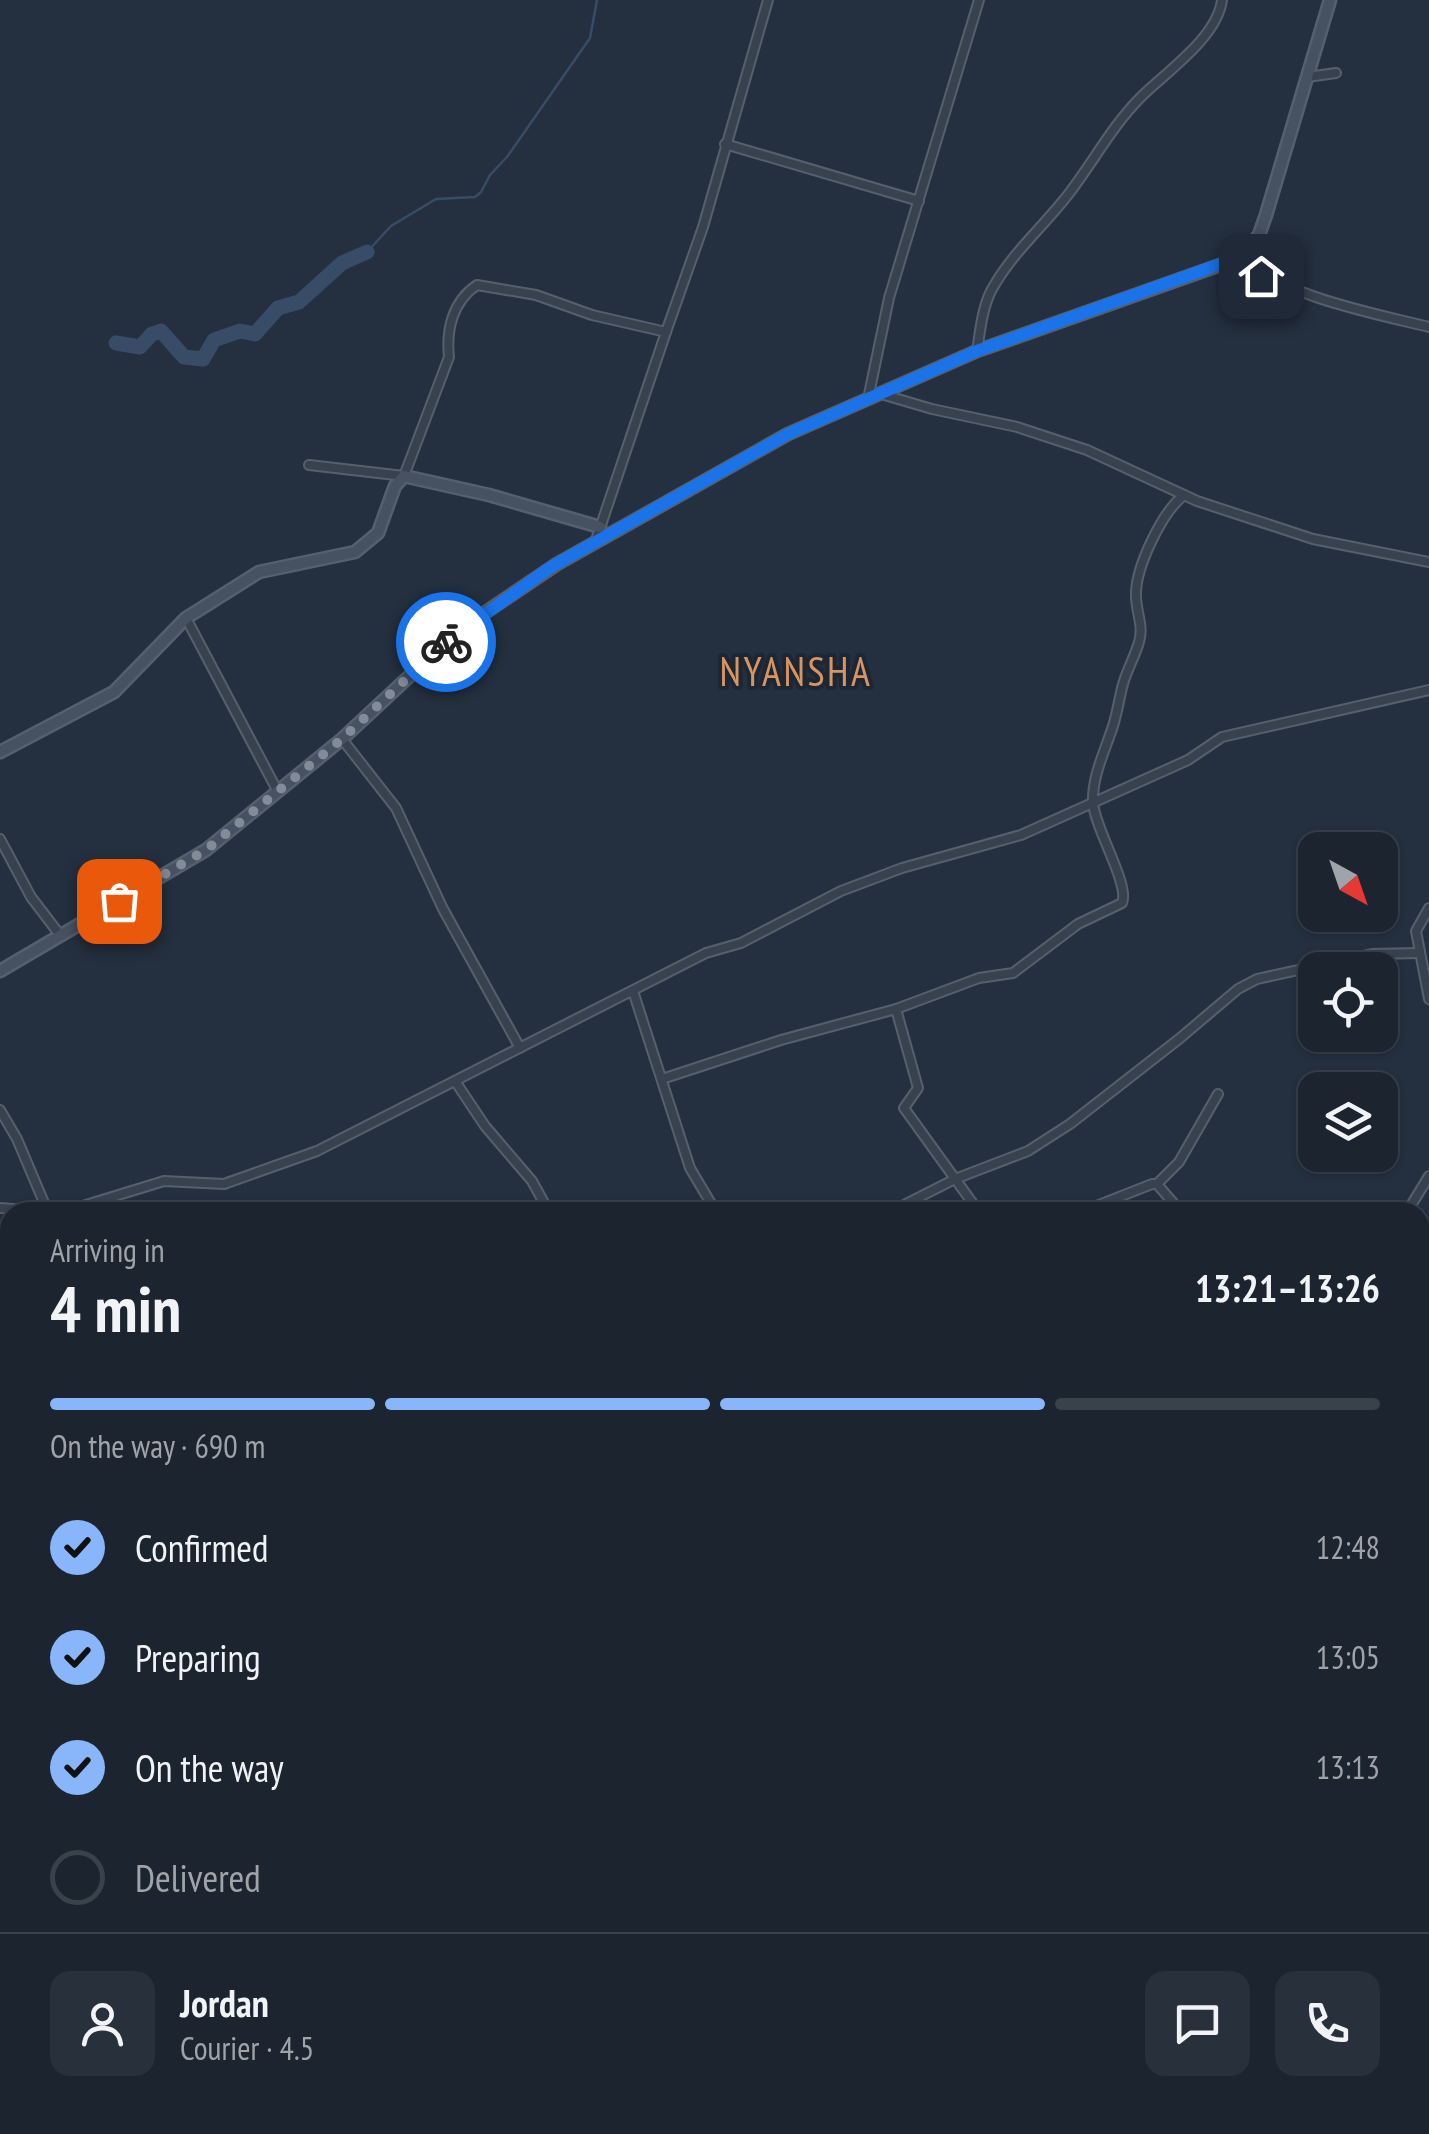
<!DOCTYPE html>
<meta charset="utf-8">
<style>
:root{--surface:#1b242f;--page:#28303b;--text:#f1f3f6;--muted:#a0a4aa;--line:#39414b;--accent:#89b5fa}
body{margin:0;font-family:"PT Sans Narrow",sans-serif;background:var(--page);color:var(--text);height:100vh;display:flex;flex-direction:column;font-size:38px;white-space:nowrap}
*{box-sizing:border-box;margin:0}
p{font-size:32px;color:var(--muted)}
.icon{flex:none;width:55px;height:55px;fill:none;stroke:currentColor;stroke-width:2;stroke-linecap:round;stroke-linejoin:round}
.map{position:relative;flex:1;overflow:hidden}
.drawer{position:absolute;left:0px;top:1202px;width:1430px;height:932px;display:flex;flex-direction:column;background:var(--surface);border-radius:30px 30px 0 0;box-shadow:0 2px 8px #0004,0 0 0 2px var(--line)}
.drawer>*{flex:none}
.needle{width:65px;rotate:140deg}
.controls{position:absolute;left:1298px;top:832px;display:grid;gap:20px}
.controls a{display:grid;place-items:center;width:100px;height:100px;border-radius:20px;background:var(--surface);box-shadow:0 2px 8px #0004,0 0 0 2px var(--line);font-size:50px}
.pin{position:absolute;display:grid;place-items:center;width:85px;height:85px;color:#fff;margin:-42px;border-radius:20px;box-shadow:0 5px 15px #0006}
.courier{position:absolute;display:grid;place-items:center;width:100px;height:100px;margin:-50px;border:8px solid #1a73e8;border-radius:50%;background:#fff;color:#222;box-shadow:0 2px 12px #0007}
.summary em{font-style:normal;font-weight:700}
.summary div{display:flex;flex-direction:column-reverse}
.summary{display:flex;align-items:center;justify-content:space-between;height:170px;padding:0 50px}
h1{font-size:65px;font-weight:700;line-height:75px}
.bar{display:grid;grid-template-columns:repeat(4,1fr);gap:15px 10px;align-content:center;height:120px;padding:0 50px}
.bar i{height:12px;border-radius:8px;background:var(--line)}
.bar .selected{background:var(--accent)}
.bar p{grid-column:span 4}
.line{display:flex;align-items:center;gap:25px;padding:0 50px;border-top:2px solid var(--line)}
.line div{flex:1}
.round{display:grid;place-items:center;flex:none;width:105px;height:105px;border-radius:20px;background:var(--page)}
ol{padding:0 50px;list-style:none}
li{display:flex;align-items:center;gap:30px;height:110px}
li p{margin-inline-start:auto}
li .icon{padding:10px;border-radius:50%;background:var(--accent);color:#111;stroke-width:4}
li:last-child{color:var(--muted)}
li i{width:55px;height:55px;border:5px solid var(--line);border-radius:50%}
.map>svg:first-child{display:block}
.lines{fill:none;stroke-linecap:round;stroke-linejoin:round}
.stream{stroke:#384b67;stroke-width:2.5}
.river{stroke:#384b67;stroke-width:15}
.street-casing{stroke:#56606d;stroke-width:12}
.secondary-casing{stroke:#56606d;stroke-width:15}
.street{stroke:#38424f;stroke-width:8}
.secondary{stroke:#465162;stroke-width:10}
.done{stroke:#828c99;stroke-width:10;stroke-dasharray:0 18}
.route{stroke:#1a73e8;stroke-width:12}
.labels{text-anchor:middle;stroke-width:8;stroke-linejoin:round;paint-order:stroke}
.quarter-label{font-size:40px;letter-spacing:2.5px;fill:#d79562;stroke:#1d2734}
</style>
<div class="map">
<svg width="1429" height="2134" viewBox="0 0 1429 2134">
<rect width="100%" height="100%" fill="#24303f"/>
<g class="lines">
<polyline class="stream" points="367,252 391,226 436,199 475,197 481,192 490,175 507,157 590,38 597,0"/>
<polyline class="river" points="116,343 140,347 152,334 161,331 184,357 203,359 214,340 240,331 255,334 278,308 299,302 342,263 367,252"/>
<defs>
<g id="street">
<polyline points="1307,77 1336,73"/>
<polyline points="725,144 919,201"/>
<path d="M1240,258C1284,296 1372,313 1429,327"/>
<polyline points="666,332 703,227 768,0"/>
<path d="M977,351C980,332 982,309 991,291C1010,255 1042,228 1067,196C1092,164 1112,126 1140,98C1166,72 1217,38 1222,0"/>
<polyline points="881,394 932,409 1017,427 1087,450 1197,501 1313,539 1429,562"/>
<polyline points="868,399 889,298 979,0"/>
<path d="M309,465L404,476L449,357C446,329 453,301 477,285L536,295L592,315L666,332L595,543"/>
<polyline points="186,618 277,790"/>
<polyline points="342,739 396,808 443,909 520,1048"/>
<polyline points="0,839 31,897 60,935"/>
<polyline points="1429,908 1416,931 1429,999"/>
<polyline points="633,991 690,1168 716,1212"/>
<polyline points="896,1009 918,1088 904,1108 979,1212"/>
<path d="M662,1079L781,1040L896,1009L979,978L1013,973L1078,924L1122,903C1130,885 1095,829 1093,803C1092,777 1104,753 1112,729C1117,715 1119,699 1123,684C1127,670 1135,656 1139,642C1144,626 1136,612 1136,596C1135,568 1162,512 1184,495"/>
<polyline points="455,1081 485,1126 532,1181 549,1212"/>
<polyline points="0,1110 17,1139 45,1205 55,1212"/>
<polyline points="1157,1184 1179,1162 1218,1094"/>
<polyline points="0,1208 51,1212"/>
<polyline points="63,1212 164,1181 224,1184 317,1151 706,953 741,943 841,891 902,868 1021,835 1188,760 1222,737 1429,690"/>
<polyline points="890,1212 955,1179 1028,1151 1070,1124 1179,1039 1238,989 1257,979 1372,954 1420,953"/>
<polyline points="1081,1212 1152,1184 1157,1184 1181,1212"/>
<polyline points="1407,1212 1429,1176"/>
<polyline points="0,1231 10,1228"/>
<polyline points="0,1352 10,1349"/>
<polyline points="1420,1377 1429,1372"/>
<polyline points="1420,1620 1429,1614"/>
<polyline points="1420,1834 1429,1835"/>
<polyline points="654,2125 666,2134"/>
<polyline points="237,2134 238,2125"/>
</g>
<g id="secondary">
<polyline points="0,752 114,692 186,618 259,572 355,552 378,533 395,486 404,476 489,495 600,527"/>
<polyline points="0,971 206,850 342,739 458,631 557,564 788,434 977,351 1240,258 1259,235 1266,215 1330,0"/>
<polyline points="1427,2134 1429,2133"/>
</g>
</defs>
<use href="#street" class="street-casing"/>
<use href="#secondary" class="secondary-casing"/>
<use href="#street" class="street"/>
<use href="#secondary" class="secondary"/>
</g>
<g class="lines">
<polyline class="done" points="119,901 206,850 342,739 446,642"/>
<polyline class="route" points="446,642 551,567 788,434 977,351 1226,262 1240,258 1261,276"/>
</g>
<g class="labels">
<g class="quarter-label">
<text x="796" y="686">NYANSHA</text>
</g>
</g>
</svg>
<div class="controls">
<a><svg class="needle" viewBox="-14 -14 28 28"><path d="M0-13l5 13h-10z" fill="#e53935"/><path d="M0 13l5-13h-10z" fill="#a0a4aa"/></svg></a>
<a><svg class="icon" aria-label="locate" viewBox="0 0 24 24"><circle cx="12" cy="12" r="6"/><path d="M12 2v4M12 18v4M2 12h4M18 12h4"/></svg></a>
<a><svg class="icon" aria-label="layers" viewBox="0 0 24 24"><path d="M12 4l9 5-9 5-9-5zM3 14l9 5 9-5"/></svg></a>
</div>
<div class="pin" style="left:119px;top:901px;background:#ea580c"><svg class="icon" aria-label="bag" viewBox="0 0 24 24"><path d="M5 8h14l-1 12H6zM9 8a3 3 0 0 1 6 0"/></svg></div>
<div class="pin" style="left:1261px;top:276px;background:#1f2937"><svg class="icon" aria-label="home" viewBox="0 0 24 24"><path d="M3 11l9-7 9 7M6 9v11h12V9"/></svg></div>
<div class="courier" style="left:446px;top:642px"><svg class="icon" aria-label="bike" viewBox="0 0 24 24"><circle cx="6" cy="16" r="4"/><circle cx="18" cy="16" r="4"/><path d="M6 16l4-8h5l3 8M10 8l3 8H6M13 5h3"/></svg></div>
<section class="drawer">
<div class="summary"><div><h1>4 min</h1><p>Arriving in</p></div><em>13:21–13:26</em></div>
<div class="bar"><i class="selected"></i><i class="selected"></i><i class="selected"></i><i></i><p>On the way · 690 m</p></div>
<ol>
<li><svg class="icon" aria-label="check" viewBox="0 0 24 24"><path d="M5 12l5 5 9-10"/></svg>Confirmed<p>12:48</p></li>
<li><svg class="icon" aria-label="check" viewBox="0 0 24 24"><path d="M5 12l5 5 9-10"/></svg>Preparing<p>13:05</p></li>
<li><svg class="icon" aria-label="check" viewBox="0 0 24 24"><path d="M5 12l5 5 9-10"/></svg>On the way<p>13:13</p></li>
<li><i></i>Delivered</li>
</ol>
<div class="line" style="height:180px"><a class="round"><svg class="icon" aria-label="person" viewBox="0 0 24 24"><circle cx="12" cy="8" r="4"/><path d="M4 21q1-7 8-7t8 7"/></svg></a><div><b>Jordan</b><p>Courier · 4.5</p></div><a class="round"><svg class="icon" aria-label="chat" viewBox="0 0 24 24"><path d="M4 5h16v11H9l-5 4z"/></svg></a><a class="round"><svg class="icon" aria-label="phone" viewBox="0 0 24 24"><path d="M5 4h4l2 5-3 2q2 4 5 5l2-3 5 2v4C11 20 4 13 5 4z"/></svg></a></div>
</section>
</div>
